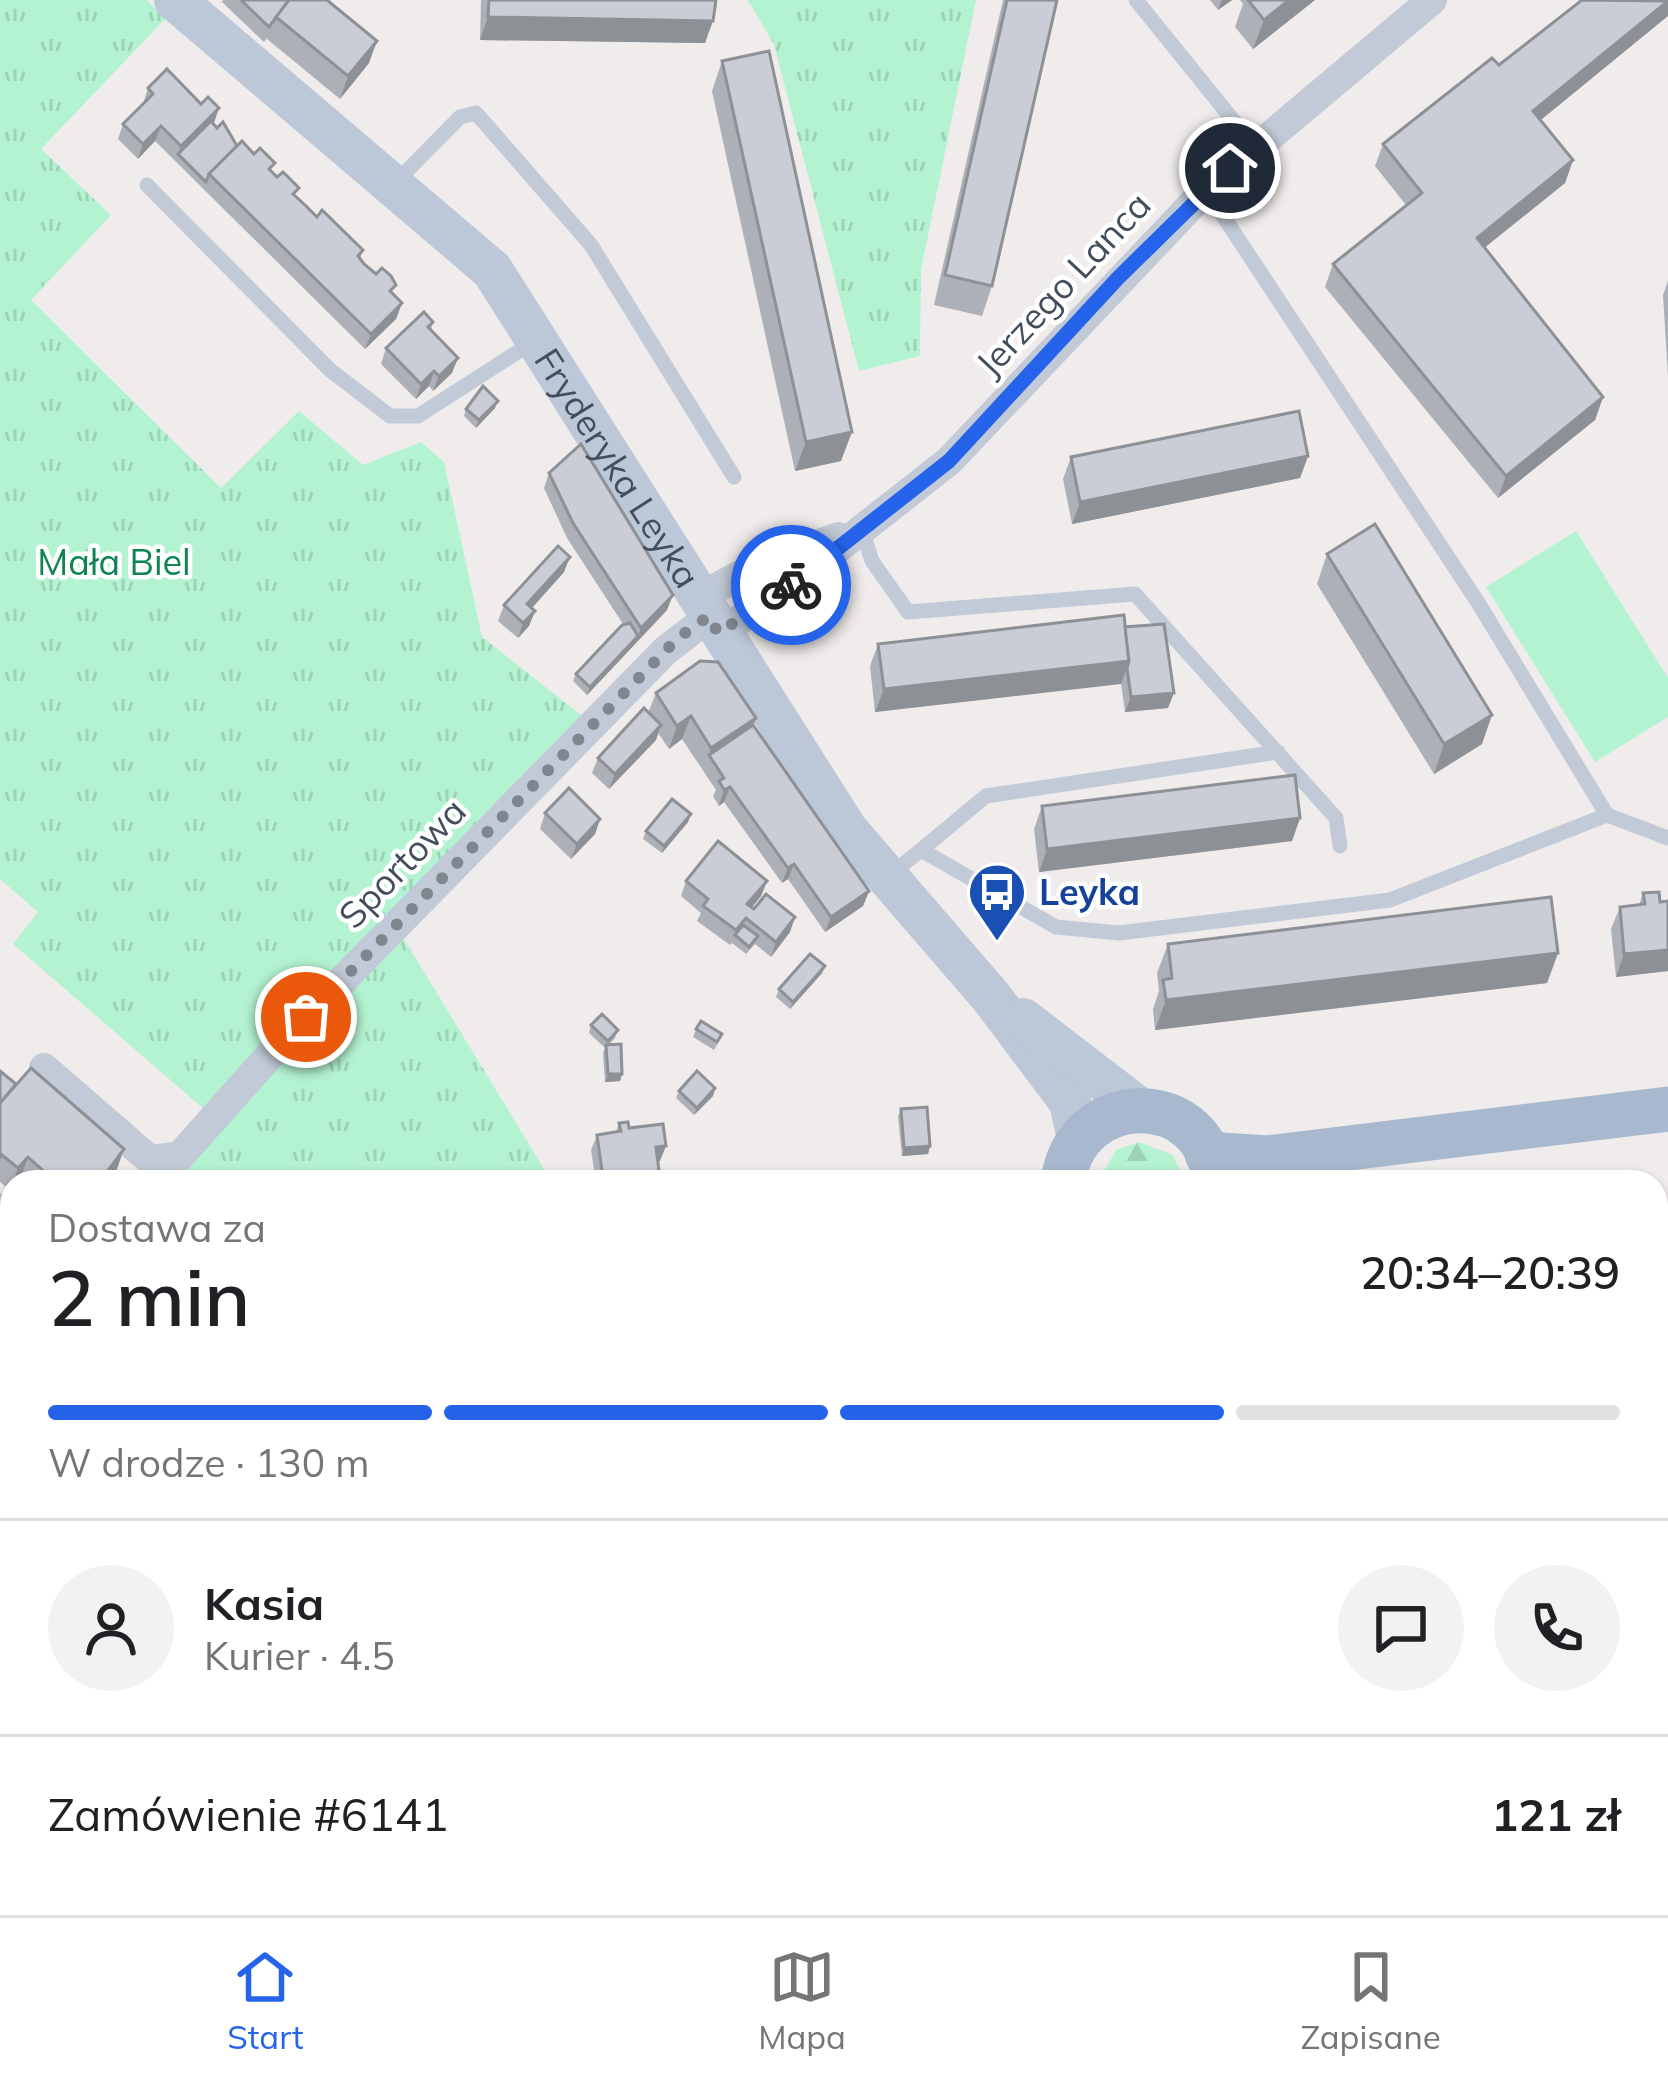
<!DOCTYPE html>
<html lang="pl">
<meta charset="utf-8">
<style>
:root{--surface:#fff;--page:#f2f2f2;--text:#202124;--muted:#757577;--line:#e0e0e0;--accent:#2563eb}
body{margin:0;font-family:Mulish,sans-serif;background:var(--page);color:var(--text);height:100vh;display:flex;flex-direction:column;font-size:45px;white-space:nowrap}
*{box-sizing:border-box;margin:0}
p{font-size:39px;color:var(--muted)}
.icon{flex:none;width:66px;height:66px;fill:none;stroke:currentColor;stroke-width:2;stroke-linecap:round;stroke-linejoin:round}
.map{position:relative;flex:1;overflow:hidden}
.panel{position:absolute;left:0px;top:1170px;width:1668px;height:747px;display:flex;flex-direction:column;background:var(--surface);border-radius:36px 36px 0 0;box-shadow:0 3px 9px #0004}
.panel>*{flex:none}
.pin{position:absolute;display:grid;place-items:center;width:102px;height:102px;color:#fff;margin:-51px;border:6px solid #fff;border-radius:50%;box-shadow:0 3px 12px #0007}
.courier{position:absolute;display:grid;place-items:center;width:120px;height:120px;margin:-60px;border:9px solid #2563eb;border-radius:50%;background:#fff;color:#222;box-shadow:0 3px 15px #0007}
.headline em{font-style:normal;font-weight:600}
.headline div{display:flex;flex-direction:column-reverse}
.headline{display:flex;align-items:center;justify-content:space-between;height:204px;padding:0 48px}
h1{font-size:78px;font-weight:600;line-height:90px}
.bar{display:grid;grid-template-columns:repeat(4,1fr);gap:18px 12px;align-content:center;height:144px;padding:0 48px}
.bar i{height:15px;border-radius:9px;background:var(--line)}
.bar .current{background:var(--accent)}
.bar p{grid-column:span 4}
.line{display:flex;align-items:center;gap:30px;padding:0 48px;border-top:3px solid var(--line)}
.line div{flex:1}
.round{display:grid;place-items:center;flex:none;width:126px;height:126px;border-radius:63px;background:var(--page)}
.dock{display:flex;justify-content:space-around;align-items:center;height:168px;border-top:3px solid var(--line);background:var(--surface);font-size:33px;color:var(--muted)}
.dock a{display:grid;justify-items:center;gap:6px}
.dock .current{color:var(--accent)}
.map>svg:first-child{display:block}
.grass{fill:#b4f3d2}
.forest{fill:url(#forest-firs)}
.park{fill:url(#park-tufts)}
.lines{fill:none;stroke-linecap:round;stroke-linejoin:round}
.lane{stroke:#c1cad6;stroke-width:15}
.street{stroke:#c1cad6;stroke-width:30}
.secondary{stroke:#bcc7d8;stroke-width:42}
.primary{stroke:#a8b9cf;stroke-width:45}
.wall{fill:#aeb0b7}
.shaded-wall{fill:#8d9095}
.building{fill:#cacdd5;stroke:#8d9095;stroke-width:3}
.done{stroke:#80858e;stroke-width:12;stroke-dasharray:0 21.6}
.route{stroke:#2563eb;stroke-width:15}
.labels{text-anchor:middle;stroke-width:9;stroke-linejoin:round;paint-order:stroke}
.street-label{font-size:36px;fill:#434e5c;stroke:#fff}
.park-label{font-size:36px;fill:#0d8452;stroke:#fff}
.transit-label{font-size:36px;font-weight:bold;fill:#164399;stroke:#fff;text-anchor:start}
</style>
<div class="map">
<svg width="1668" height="1915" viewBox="0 0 1668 1915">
<defs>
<pattern id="forest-firs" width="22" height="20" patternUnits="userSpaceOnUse" patternTransform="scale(3)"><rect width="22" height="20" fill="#b4f3d2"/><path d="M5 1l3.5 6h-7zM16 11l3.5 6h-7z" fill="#9cd2b7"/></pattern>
<pattern id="park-tufts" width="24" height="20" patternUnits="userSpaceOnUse" patternTransform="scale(3)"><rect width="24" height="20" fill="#b4f3d2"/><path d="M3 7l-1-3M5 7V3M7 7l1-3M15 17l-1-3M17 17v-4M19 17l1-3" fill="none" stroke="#9cd2b7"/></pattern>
</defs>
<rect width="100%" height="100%" fill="#f0ecec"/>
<polygon class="grass" points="1576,531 1668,678 1668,717 1595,762 1486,587"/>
<polygon class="forest" points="1139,1142 1173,1155 1186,1182 1098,1182 1116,1150"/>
<g class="park">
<polygon points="0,0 147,0 165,19 41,149 111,215 31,300 221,488 299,411 363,465 421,442 444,462 482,637 586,719 205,1110 13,944 38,912 0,879"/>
<polygon points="748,0 976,0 921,270 920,356 859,371 774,45"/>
<polygon points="399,931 552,1182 173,1182"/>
</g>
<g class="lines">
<g class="lane">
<polyline points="1136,0 1254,146"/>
<polyline points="396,182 460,117 476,113 591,245 734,477"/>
<polyline points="147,185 330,370 390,416 418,416 533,342"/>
<polyline points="1206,190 1477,601 1607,815"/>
<polyline points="862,530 872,561 908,612 1135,594 1336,818 1340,846"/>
<polyline points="921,850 986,796 1278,752"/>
<polyline points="890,875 921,850 1056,927 1119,933 1390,900 1607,815 1668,838"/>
<polyline points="0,1201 12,1202"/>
<polyline points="1656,1707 1668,1700"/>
<polyline points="1333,1905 1348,1915"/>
<polyline points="1255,1915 1265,1905"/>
<polyline points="1460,1915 1478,1905"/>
</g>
<g class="street">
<polyline points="698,598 757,566 839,537"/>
<polyline points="719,633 777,596 949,461 1206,190 1432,0"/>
<polyline points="44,1068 150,1160 180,1156 278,1046 666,650 709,617"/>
<polyline points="449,1905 452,1915"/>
</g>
<g class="secondary">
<path id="s1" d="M175,0L492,270L847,830L992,998L1070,1102L1078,1139"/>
<polyline points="1023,1019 1140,1109"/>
<polyline points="1656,1905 1663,1915"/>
</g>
<g class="primary">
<polyline points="1207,1154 1268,1158 1668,1109"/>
<path d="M1063,1182C1076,1085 1210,1089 1214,1182"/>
<polyline points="0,1327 12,1325"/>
</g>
</g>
<g class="wall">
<polygon points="223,0 327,0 369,63 340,99 267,39 268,37 264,42 222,2"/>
<polygon points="481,0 716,0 705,43 480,40"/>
<polygon points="1003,0 1057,0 992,286 982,316 934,305"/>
<polygon points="1210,0 1232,0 1218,10"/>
<polygon points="1240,0 1315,0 1253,49 1235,27 1243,4"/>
<polygon points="722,61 841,461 795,471 712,91"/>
<polygon points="148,88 213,124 237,146 272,172 317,217 363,250 360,258 402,303 396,319 365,349 155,141 138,159 118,139 123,124 143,104"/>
<polygon points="1541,120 1573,160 1565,183 1484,248 1603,397 1595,420 1498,498 1325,287 1333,264 1406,205 1375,166 1383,144"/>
<polygon points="1668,281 1668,377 1663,295"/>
<polygon points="433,322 431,330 452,373 433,391 429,386 416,399 381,364 386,348"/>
<polygon points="495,408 476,428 464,416 466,409"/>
<polygon points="1308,456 1300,478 1072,524 1063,479 1071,457"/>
<polygon points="549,473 667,610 587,695 573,681 576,674 623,624 567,538 544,488"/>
<polygon points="1327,554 1482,744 1434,774 1317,584"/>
<polygon points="564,572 532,608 535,611 529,626 518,638 498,621 504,605"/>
<polygon points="1125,627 1168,708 1125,712 1121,683 875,712 870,666 878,644"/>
<polygon points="656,693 753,725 869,891 863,906 825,932 788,879 782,883 724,802 719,806 713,796 716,790 682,739 669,749 658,733 656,740 609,789 592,773 598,758 648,713"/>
<polygon points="1042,806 1300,818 1292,841 1039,872 1034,829"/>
<polygon points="545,813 600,819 595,834 571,859 540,829"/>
<polygon points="688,822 662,853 643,839 646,831"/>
<polygon points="686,881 767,881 761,896 752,908 790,932 771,957 755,944 746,954 732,943 730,945 697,921 701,913 681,896"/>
<polygon points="1643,893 1660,902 1668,901 1668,971 1616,977 1611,929 1620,907 1639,905"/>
<polygon points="1168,944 1558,953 1547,983 1155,1030 1153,1009 1159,991 1157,973"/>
<polygon points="825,966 822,973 790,1009 776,997 779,989"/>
<polygon points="591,1025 618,1030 615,1038 609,1045 622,1074 620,1081 605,1082 603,1053 605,1048 589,1033"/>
<polygon points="696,1029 719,1041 714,1050 693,1037"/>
<polygon points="0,1071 116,1172 108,1182 23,1182 20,1180 18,1182 12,1182 10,1190 0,1182"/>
<polygon points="715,1088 713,1096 694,1115 676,1098 679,1091"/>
<polygon points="901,1109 930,1146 928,1154 902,1156 898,1116"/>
<polygon points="619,1123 629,1128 660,1161 658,1161 655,1182 596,1182 591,1150 597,1135 616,1132"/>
<polygon points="1668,1742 1668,1786 1656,1768 1664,1745"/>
<polygon points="183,1905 264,1905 260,1915 190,1915"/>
</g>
<g class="shaded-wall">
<polygon points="1222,0 1232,0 1218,10"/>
<polygon points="1289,0 1315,0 1253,49 1264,20"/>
<polygon points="1668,1 1668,16 1525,133 1533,111"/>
<polygon points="488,17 713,21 705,43 480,40"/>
<polygon points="377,41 369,63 340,99 348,76"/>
<polygon points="219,108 214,123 178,154 175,161 181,146"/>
<polygon points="161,126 155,141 138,159 143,144"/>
<polygon points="1573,160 1565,183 1468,261 1477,238"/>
<polygon points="402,303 396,319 365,349 371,334"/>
<polygon points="458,358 452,373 433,391 439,376"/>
<polygon points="434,371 429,386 416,399 421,384"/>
<polygon points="1603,397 1595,420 1498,498 1506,476"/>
<polygon points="498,401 495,408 476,428 479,420"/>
<polygon points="852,432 841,461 795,471 806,442"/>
<polygon points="1308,456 1300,478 1072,524 1080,502"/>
<polygon points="570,557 564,572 522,619 527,604"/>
<polygon points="673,595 667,610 636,643 641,628"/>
<polygon points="535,611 529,626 518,638 523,623"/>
<polygon points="638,636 636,643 587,695 590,687"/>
<polygon points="1129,661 1121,684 875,712 884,689"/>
<polygon points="1174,693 1168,708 1125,712 1131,697"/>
<polygon points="1492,715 1482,744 1434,774 1444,744"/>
<polygon points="691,716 682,739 669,749 677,726"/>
<polygon points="756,718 748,740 709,755 711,748"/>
<polygon points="661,725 656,740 609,789 615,774"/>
<polygon points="730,787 724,802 719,806 724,790"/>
<polygon points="691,814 688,822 662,853 664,846"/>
<polygon points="1300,818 1292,841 1039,872 1047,849"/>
<polygon points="600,819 595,834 571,859 577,844"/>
<polygon points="794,864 788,879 782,883 788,868"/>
<polygon points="767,881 761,896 742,919 747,904"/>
<polygon points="869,891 863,906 825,932 831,917"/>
<polygon points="795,917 790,932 771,957 776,942"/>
<polygon points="1668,950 1668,971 1616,977 1624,954"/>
<polygon points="1558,953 1547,983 1155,1030 1166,1000"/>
<polygon points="825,966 822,973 790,1009 793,1002"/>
<polygon points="608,1074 622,1074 620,1081 605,1082"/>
<polygon points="715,1088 713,1096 694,1115 697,1108"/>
<polygon points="666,1146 660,1161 650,1163 656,1147"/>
<polygon points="930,1146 928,1154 902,1156 904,1148"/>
<polygon points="124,1149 116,1172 108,1182 46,1182 48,1175"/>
<polygon points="28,1157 20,1180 13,1182 18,1168"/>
<polygon points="659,1171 655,1182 634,1182 636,1174"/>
<polygon points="624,1175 621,1182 602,1182 603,1178"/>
<polygon points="1659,1340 1668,1340 1668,1368 1656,1369 1656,1348"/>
<polygon points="12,1376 12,1383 0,1384 0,1377"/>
<polygon points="12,1632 12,1644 0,1651 0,1638"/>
<polygon points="12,1765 12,1787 0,1795 0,1772"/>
<polygon points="251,1905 264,1905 260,1915 236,1915"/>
</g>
<g class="building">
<polygon points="241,0 289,0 269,27"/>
<polygon points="289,0 327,0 377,41 348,76 276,17"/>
<polygon points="489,0 716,0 713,21 488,17"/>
<polygon points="1007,0 1057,0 992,286 945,275"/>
<polygon points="1248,0 1289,0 1264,20"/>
<polygon points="1582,0 1668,1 1533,111 1573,160 1477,238 1603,397 1506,476 1333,264 1422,193 1383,144 1492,58 1499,65"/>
<polygon points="769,51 852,432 806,442 722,61"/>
<polygon points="167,69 201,104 208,97 219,108 181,146 161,126 143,144 123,124 153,94 148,88"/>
<polygon points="211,121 217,128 223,122 237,146 209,174 206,182 178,154"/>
<polygon points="242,141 254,154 260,148 275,163 269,169 277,177 283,172 299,188 293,194 305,205 317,217 322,210 363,250 358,256 364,264 376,274 382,268 391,276 396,285 390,291 402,303 371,334 209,174"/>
<polygon points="424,312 433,322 428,327 458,358 439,376 434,371 421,384 386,348"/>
<polygon points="483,386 498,401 479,420 466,409"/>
<polygon points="1299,411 1308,456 1080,502 1071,457"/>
<polygon points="581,444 673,595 641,628 573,523 549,473"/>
<polygon points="1375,524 1492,715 1444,744 1327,554"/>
<polygon points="558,546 570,557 527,604 535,611 523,623 504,605"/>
<polygon points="1124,615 1129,661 884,689 878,644"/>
<polygon points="630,623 638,636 590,687 576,674 622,625"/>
<polygon points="1164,624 1174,693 1131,697 1127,668 1129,661 1125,627"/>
<polygon points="700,661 718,662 756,718 711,748 691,716 677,726 656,693"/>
<polygon points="644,708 661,725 615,774 598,758"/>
<polygon points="753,725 869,891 831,917 794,864 788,868 730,787 724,790 719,781 724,778 709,755"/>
<polygon points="1295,775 1300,818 1047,849 1042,806"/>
<polygon points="569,788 600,819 577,844 545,813"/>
<polygon points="672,799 691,814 664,846 646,831"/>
<polygon points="718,841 767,881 747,904 754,909 766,894 795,917 776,942 746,918 736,930 703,906 708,899 686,881"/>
<polygon points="1659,892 1660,902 1668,901 1668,950 1624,954 1620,907 1645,904 1643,893"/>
<polygon points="1551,897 1558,953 1166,1000 1163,980 1172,978 1168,944"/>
<polygon points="743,925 758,936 749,947 735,935"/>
<polygon points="810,954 825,966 793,1002 779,989"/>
<polygon points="602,1014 618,1030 608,1041 591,1025"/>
<polygon points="701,1021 722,1034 717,1042 696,1029"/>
<polygon points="621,1044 622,1074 608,1074 606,1045"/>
<polygon points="31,1068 124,1149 101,1180 48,1175 28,1157 18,1168 2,1155 0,1157 0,1103"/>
<polygon points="0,1071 16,1084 0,1103"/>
<polygon points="697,1071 715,1088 697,1108 679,1091"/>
<polygon points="927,1107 930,1146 904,1148 901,1109"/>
<polygon points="628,1122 629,1128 663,1124 666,1146 656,1147 659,1171 636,1174 637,1182 625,1182 624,1175 603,1178 597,1135 621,1131 619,1123"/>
<polygon points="1659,1254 1668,1254 1668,1340 1659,1340 1659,1332 1656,1332 1656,1262 1659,1262"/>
<polygon points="9,1358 9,1363 12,1363 12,1376 0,1377 0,1359"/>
<polygon points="0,1584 12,1607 12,1632 0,1638"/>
<polygon points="12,1684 12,1765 0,1772 0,1692"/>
<polygon points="206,1905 251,1905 236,1915 213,1915"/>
<polygon points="1273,1905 1326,1905 1335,1915 1262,1915"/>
</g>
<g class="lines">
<polyline class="done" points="306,1017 678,638 709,616 718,633 791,585"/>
<polyline class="route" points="791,585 949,461 1118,278 1230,168"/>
</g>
<defs>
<symbol id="bus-pin" viewBox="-11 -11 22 30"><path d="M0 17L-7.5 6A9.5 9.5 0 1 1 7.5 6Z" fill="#1a4fb4" stroke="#fff"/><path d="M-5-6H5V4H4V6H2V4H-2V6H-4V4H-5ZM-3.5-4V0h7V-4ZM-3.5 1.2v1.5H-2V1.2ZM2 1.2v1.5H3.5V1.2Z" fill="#fff"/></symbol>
</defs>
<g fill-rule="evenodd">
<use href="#bus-pin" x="964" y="859" width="66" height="90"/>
</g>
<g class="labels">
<g class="street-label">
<text transform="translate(1063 284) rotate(-47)" y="13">Jerzego Lanca</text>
<text dy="13" stroke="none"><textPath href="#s1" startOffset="651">Fryderyka Leyka</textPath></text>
<text transform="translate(402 863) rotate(-46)" y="13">Sportowa</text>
</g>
<g class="park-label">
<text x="114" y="575">Mała Biel</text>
</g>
<g class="transit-label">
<text x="1039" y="905">Leyka</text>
</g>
</g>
</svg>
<div class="pin" style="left:306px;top:1017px;background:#ea580c"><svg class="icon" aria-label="bag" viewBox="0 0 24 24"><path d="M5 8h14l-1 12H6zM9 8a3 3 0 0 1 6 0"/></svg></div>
<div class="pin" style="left:1230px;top:168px;background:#1f2937"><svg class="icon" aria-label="home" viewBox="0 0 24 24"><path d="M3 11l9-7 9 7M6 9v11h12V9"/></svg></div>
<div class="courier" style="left:791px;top:585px"><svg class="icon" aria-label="bike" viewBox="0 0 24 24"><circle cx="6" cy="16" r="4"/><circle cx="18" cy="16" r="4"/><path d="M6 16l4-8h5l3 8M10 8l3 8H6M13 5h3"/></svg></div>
<section class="panel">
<div class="headline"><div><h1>2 min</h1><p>Dostawa za</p></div><em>20:34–20:39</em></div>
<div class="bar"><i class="current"></i><i class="current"></i><i class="current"></i><i></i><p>W drodze · 130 m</p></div>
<div class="line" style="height:216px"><a class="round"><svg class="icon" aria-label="person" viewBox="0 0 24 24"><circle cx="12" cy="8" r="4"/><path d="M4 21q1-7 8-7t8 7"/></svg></a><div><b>Kasia</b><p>Kurier · 4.5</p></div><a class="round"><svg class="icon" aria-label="chat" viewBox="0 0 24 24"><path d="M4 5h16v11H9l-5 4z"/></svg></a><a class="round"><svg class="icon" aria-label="phone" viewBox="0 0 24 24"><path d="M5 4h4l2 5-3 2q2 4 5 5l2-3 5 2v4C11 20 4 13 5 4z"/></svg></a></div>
<div class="line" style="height:156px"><div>Zamówienie #6141</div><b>121 zł</b></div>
</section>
</div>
<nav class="dock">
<a class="current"><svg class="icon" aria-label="home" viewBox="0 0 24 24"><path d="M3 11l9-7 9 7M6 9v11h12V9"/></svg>Start</a>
<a><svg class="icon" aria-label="map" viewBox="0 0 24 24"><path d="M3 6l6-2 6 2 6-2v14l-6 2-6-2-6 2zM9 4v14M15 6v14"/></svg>Mapa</a>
<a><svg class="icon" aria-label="saved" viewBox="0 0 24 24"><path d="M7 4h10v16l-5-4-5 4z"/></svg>Zapisane</a>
</nav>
